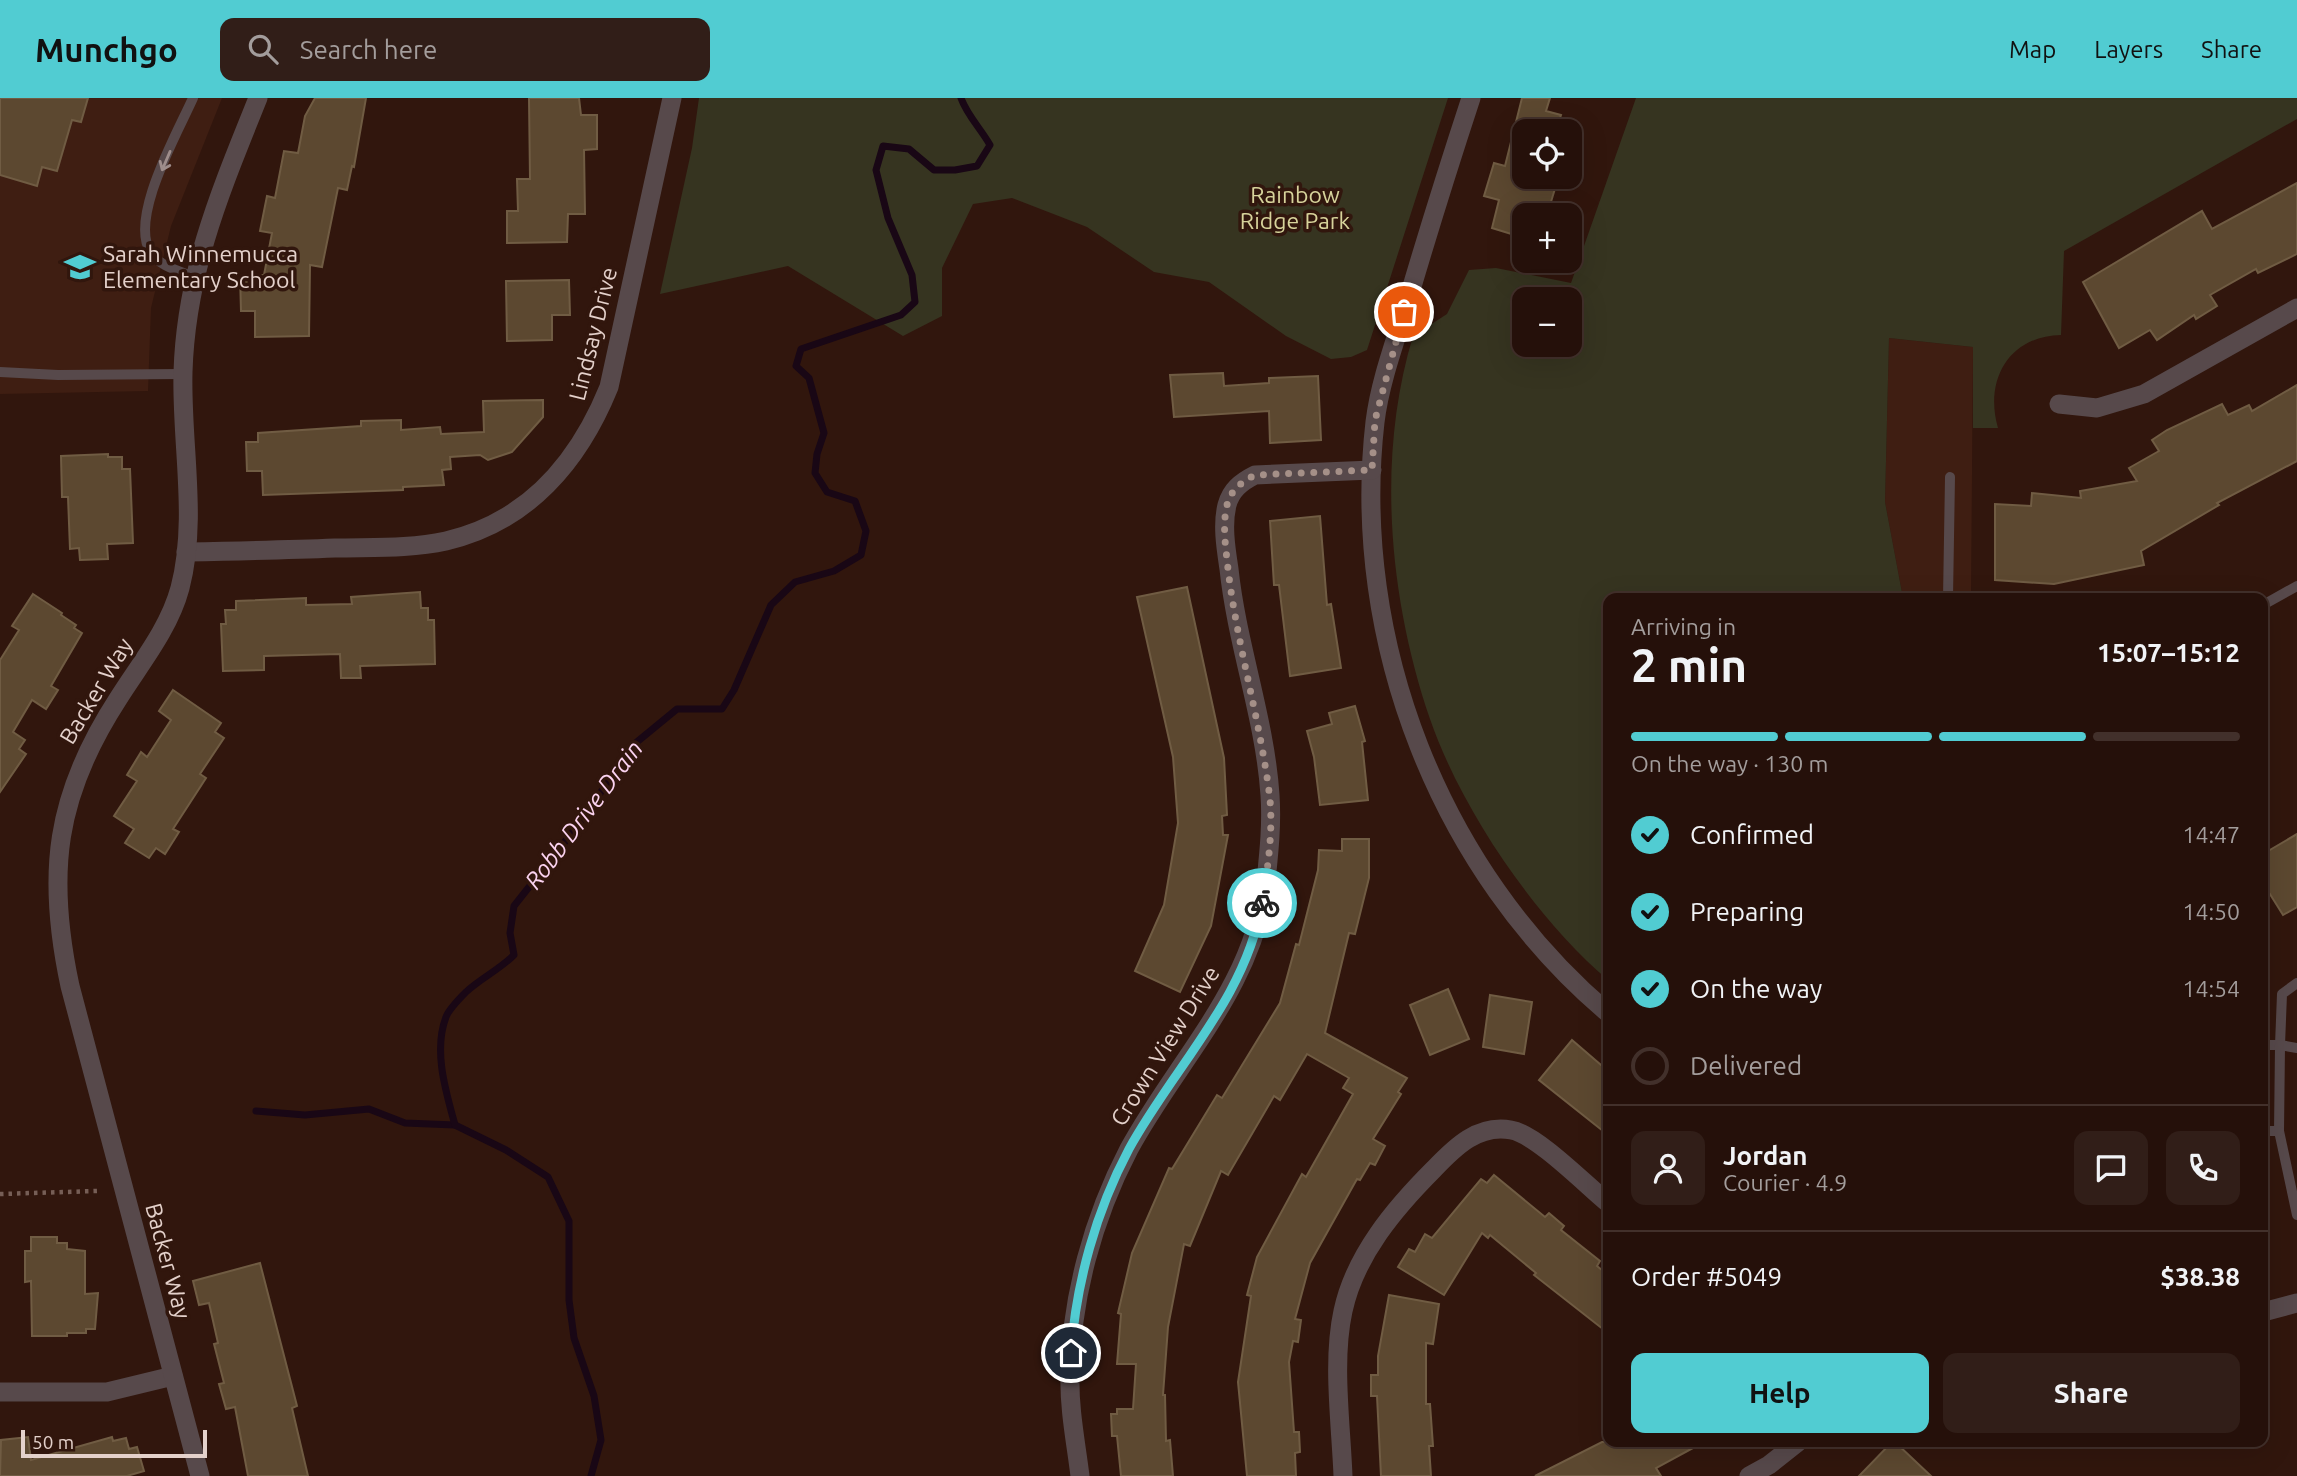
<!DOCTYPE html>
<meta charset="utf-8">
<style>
:root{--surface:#25100a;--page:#311e18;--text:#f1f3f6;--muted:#a39d9c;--line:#42302b;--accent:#51ccd2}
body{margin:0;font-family:Ubuntu,sans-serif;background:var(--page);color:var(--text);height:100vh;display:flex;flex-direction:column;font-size:26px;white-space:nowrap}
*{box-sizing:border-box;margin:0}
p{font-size:23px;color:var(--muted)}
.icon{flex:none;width:38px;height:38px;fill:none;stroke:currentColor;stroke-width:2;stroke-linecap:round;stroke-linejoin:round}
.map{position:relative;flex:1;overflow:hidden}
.details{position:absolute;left:1603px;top:495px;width:665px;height:854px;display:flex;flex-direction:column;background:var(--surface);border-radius:14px;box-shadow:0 7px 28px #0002,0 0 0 2px var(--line)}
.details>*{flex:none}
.tools{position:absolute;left:1512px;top:21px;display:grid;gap:14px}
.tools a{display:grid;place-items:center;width:70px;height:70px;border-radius:14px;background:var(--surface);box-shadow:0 7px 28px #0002,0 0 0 2px var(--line);font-size:35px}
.scale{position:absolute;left:21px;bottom:18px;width:186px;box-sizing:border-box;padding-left:7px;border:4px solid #e4d1cb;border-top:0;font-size:19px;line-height:24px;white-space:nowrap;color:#e4d1cb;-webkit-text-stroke:5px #31160d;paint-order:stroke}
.pin{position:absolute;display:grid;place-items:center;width:60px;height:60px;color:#fff;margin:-30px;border:4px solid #fff;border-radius:50%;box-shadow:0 2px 7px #0007}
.courier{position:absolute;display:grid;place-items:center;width:70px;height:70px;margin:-35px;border:5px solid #51ccd2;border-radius:50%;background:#fff;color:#222;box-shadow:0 2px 9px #0007}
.headline em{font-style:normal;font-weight:600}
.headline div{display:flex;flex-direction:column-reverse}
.headline{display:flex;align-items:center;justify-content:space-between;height:119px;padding:0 28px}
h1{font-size:46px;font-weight:600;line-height:52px}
.bar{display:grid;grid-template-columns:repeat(4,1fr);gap:10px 7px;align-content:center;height:84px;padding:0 28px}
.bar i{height:9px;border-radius:5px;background:var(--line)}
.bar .on{background:var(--accent)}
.bar p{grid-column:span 4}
.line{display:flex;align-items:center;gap:18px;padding:0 28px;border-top:2px solid var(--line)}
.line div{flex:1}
.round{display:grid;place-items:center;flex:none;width:74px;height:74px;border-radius:14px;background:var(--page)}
ol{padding:0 28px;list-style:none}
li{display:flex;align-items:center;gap:21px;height:77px}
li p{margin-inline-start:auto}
li .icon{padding:7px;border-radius:50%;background:var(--accent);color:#111;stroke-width:4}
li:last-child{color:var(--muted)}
li i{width:38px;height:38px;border:4px solid var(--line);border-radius:50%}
.primary-button{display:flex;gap:14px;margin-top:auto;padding:14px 28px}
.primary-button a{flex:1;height:80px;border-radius:14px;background:var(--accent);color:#111;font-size:28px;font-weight:600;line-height:80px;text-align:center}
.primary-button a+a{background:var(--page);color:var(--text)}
header{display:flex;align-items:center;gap:42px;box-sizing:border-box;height:98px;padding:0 35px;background:var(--accent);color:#111}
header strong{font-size:33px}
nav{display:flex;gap:38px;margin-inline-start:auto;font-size:24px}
.search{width:490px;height:63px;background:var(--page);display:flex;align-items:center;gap:18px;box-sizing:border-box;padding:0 24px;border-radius:14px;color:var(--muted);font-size:26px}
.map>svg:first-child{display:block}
.built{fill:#3f1e12}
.green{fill:#363420;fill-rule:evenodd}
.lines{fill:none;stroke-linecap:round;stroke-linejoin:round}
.stream{stroke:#190715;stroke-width:7}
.building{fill:#5c4830;stroke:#705c43;stroke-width:2}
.path{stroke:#765e56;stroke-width:4.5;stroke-dasharray:3.5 5;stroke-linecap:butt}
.service{stroke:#57494b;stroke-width:10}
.minor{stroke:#57494b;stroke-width:19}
.oneway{stroke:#9e8d8b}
.done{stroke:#a59088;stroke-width:7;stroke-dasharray:0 12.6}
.route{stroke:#51ccd2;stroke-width:9}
.labels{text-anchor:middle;stroke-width:7;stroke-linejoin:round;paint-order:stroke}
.park-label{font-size:23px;fill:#d7d39b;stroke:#31160d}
.poi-label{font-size:23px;fill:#e4d1cb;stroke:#31160d;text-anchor:start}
.street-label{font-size:23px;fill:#e4d1cb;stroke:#31160d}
.water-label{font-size:24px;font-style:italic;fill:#fbd3f0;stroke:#31160d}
</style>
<header>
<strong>Munchgo</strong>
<div class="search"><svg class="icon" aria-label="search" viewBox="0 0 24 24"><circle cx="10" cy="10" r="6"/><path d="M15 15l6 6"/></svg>Search here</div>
<nav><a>Map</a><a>Layers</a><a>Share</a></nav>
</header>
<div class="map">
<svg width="2297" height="1378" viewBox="0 0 2297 1378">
<rect width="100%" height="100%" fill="#31160d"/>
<g class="built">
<polygon points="0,0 222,0 171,128 151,210 148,293 0,296"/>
<polygon points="1889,240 1973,249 1971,500 1903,500 1885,404"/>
</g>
<g class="green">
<polygon points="699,0 1448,0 1367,252 1351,259 1331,261 1286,238 1209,184 1154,174 1087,129 1012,100 973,106 942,170 942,218 903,238 788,168 660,196 692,50"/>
<path d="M1636,0H2297V21L2064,153L2061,237C2009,238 1984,282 1998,330H1973V249L1889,240L1885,404L1903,500H1608V882C1535,820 1461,711 1430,621C1389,501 1376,360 1413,238L1447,216L1469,172L1496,170L1571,185ZM1524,201H1570V247H1524Z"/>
</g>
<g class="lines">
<g class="stream">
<polyline points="256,1013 305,1017 369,1011 405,1025 455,1027"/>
<path d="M591,1378L601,1342L594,1298L574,1240L569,1202V1123L548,1079L506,1052L455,1027C446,994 433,953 446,919C449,911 460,900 466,894C481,880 499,872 514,857L510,835L514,808L582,722L632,648L677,611H722L734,592L771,507L795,484L834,473L861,457L866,433L855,403L827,394L815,375L817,356L824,335L809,280L796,268L801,251L901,217L915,204L912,177L888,120L876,72L883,48L909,51L934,72H955L977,68L990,47C981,31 967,17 961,0"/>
</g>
</g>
<g class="building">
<polygon points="0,0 88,0 81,24 72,22 57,73 42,69 37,88 0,77"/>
<polygon points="315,0 366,0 354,69 352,68 347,92 338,90 322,169 310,167 309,238 255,239 255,213 241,213 240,177 264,177 272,135 260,133 267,98 275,100 284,53 298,55 305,18"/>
<polygon points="529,0 579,0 581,17 597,17 597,51 584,52 585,116 568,116 567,144 507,145 507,113 518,113 517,81 530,81"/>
<polygon points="1522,0 1550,0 1546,13 1561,17 1556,33 1524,33 1524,79 1539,79 1557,84 1547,117 1524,117 1524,140 1492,130 1499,102 1484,98 1494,65 1505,68"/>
<polygon points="2297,85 2297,156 2258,175 2256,171 2210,197 2217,208 2196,221 2194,217 2157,242 2150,232 2119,250 2083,184 2202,113 2212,131"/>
<polygon points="569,182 570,217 552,217 552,242 507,243 506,183"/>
<polygon points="1223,275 1224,288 1269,285 1269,280 1318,278 1321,342 1270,345 1269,313 1174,319 1170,277"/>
<polygon points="2297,287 2297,363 2217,405 2219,407 2141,453 2144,467 2054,486 1995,482 1995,406 2031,408 2032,395 2081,400 2080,393 2137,383 2129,370 2159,353 2152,342 2167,332 2222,306 2228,317 2249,307 2252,313"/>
<polygon points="543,302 543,319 512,354 488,362 480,357 450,359 451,371 442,372 444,387 403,389 403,392 263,397 262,373 247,373 246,344 258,344 258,335 361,328 361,323 401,322 401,332 440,329 441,336 484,334 483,303"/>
<polygon points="108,356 108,359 122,359 122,371 130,371 133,445 107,446 108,461 80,462 79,450 70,451 68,399 62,399 61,358"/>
<polygon points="1320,418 1327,507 1331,506 1341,570 1290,578 1279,487 1274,487 1270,423"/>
<polygon points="1187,489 1224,660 1227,717 1222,718 1223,737 1228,737 1211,828 1180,894 1135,873 1164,807 1178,725 1173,659 1137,499"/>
<polygon points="420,494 421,510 428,510 428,522 434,522 435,566 360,568 361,580 341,580 340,556 264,558 264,572 223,573 221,526 226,526 225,512 236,512 236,503 306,500 306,507 352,506 351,499"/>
<polygon points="33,496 62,515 61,517 76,527 74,530 82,535 51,588 58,592 46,611 32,602 13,634 25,642 19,651 26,656 0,694 0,562 19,532 12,528"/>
<polygon points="173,592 221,625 215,634 224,640 200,676 206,680 173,731 179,734 165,756 156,750 149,760 125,745 134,731 114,718 137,683 127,677 141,654 147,659 171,622 159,613"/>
<polygon points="1355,608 1365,643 1362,644 1368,702 1320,707 1314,659 1307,633 1332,626 1329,615"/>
<polygon points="2297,736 2297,809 2283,817 2263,785 2263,756"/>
<polygon points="1342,741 1369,741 1369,780 1355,836 1349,835 1325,935 1407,980 1398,994 1401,996 1373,1041 1385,1048 1375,1067 1370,1065 1360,1082 1357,1081 1310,1165 1295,1221 1301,1222 1298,1244 1293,1243 1289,1264 1294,1334 1299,1334 1300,1354 1295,1355 1296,1378 1247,1378 1238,1284 1251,1198 1247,1197 1257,1159 1302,1076 1306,1079 1353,996 1343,990 1349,980 1307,956 1280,1002 1274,998 1228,1077 1221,1073 1190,1148 1184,1146 1168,1229 1163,1297 1165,1297 1166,1343 1170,1342 1173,1378 1121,1378 1117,1338 1112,1338 1111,1316 1117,1316 1117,1311 1133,1311 1136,1266 1117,1266 1121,1216 1118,1215 1132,1155 1169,1070 1172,1071 1217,997 1222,1000 1280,905 1296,846 1299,847 1318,772 1319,752 1342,753"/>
<polygon points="1448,891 1469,941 1430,957 1410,907"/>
<polygon points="1490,897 1532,904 1524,956 1483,949"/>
<polygon points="1572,942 1608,973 1608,1037 1539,982"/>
<polygon points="1494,1077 1545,1119 1549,1115 1564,1128 1561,1132 1600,1163 1597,1168 1608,1177 1608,1235 1534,1177 1536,1175 1490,1137 1488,1140 1482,1135 1444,1197 1398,1169 1409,1151 1415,1154 1425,1136 1432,1140 1481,1081 1487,1085"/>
<polygon points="31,1139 57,1139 57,1145 67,1145 67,1151 85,1153 85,1196 98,1195 95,1231 86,1231 86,1235 67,1235 67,1238 32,1238 31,1183 25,1184 25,1153 31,1153"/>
<polygon points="260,1165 297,1308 292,1310 308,1378 248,1378 235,1309 226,1311 219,1286 224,1285 214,1246 218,1245 209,1205 199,1207 193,1183"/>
<polygon points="1389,1197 1439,1206 1433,1246 1426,1245 1426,1306 1430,1306 1433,1348 1429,1348 1431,1378 1381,1378 1377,1298 1371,1298 1371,1277 1378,1277 1378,1258"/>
<polygon points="28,1339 31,1362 112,1339 113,1343 126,1340 129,1351 137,1349 144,1373 127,1378 0,1378 1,1342"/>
<polygon points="1602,1344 1704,1344 1656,1370 1661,1378 1535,1378"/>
<polygon points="1892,1344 1895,1344 1931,1378 1859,1378"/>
</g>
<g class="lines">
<polyline class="path" points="0,1096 97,1093"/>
<g class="service">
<path d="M193,0C178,34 128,121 151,155C159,168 180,173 194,179"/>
<polyline points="0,274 58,277 183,276"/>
<polyline points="1948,500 1950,379"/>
<polyline points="2263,507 2297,488"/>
<polyline points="2263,947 2280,947 2282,896 2297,885"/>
<polyline points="2297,950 2280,947 2279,1033 2297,1117"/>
<polyline points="2263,1033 2279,1033"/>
</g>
<g class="minor">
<path d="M1471,0C1449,67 1428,134 1408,202C1396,241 1380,283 1375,324C1350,543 1440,773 1608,915"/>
<polyline points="2059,306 2097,310 2144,296 2297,210"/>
<path d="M186,454C236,453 285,452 335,450C372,449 410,451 446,443C528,424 579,363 609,289L672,0"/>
<polyline points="2263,1214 2297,1205"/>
<polyline points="0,1294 107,1294 173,1278"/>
<path d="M200,1378L70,888C46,776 55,698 118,601C140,566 169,531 180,490C198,421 181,345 183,274C186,173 221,92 258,0"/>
<path d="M1080,1378C1076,1345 1069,1311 1070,1277C1071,1200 1093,1120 1129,1051C1178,961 1254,889 1266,783C1269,754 1272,726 1270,697C1265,621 1237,547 1229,471C1226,451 1222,427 1227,407C1231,392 1241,384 1255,377L1372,372"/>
<path d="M1343,1378C1341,1326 1332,1263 1343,1213C1355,1157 1395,1110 1434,1071C1455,1049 1478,1026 1511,1032C1536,1036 1586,1087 1608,1105"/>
<polyline points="1749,1378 1769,1367 1798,1344"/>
</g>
</g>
<defs><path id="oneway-shaft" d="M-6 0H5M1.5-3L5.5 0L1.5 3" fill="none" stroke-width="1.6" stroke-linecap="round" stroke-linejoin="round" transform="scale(1.75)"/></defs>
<use class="oneway" href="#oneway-shaft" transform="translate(166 63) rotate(113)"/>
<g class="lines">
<path class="done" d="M1262,805C1268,769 1274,729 1269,693C1259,618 1237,546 1228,471C1226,451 1222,428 1227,407C1231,392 1241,384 1255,377L1372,372L1375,322L1404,214"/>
<path class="route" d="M1071,1255C1076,1185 1096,1113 1129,1051C1174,969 1246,900 1262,805"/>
</g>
<defs>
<symbol id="school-bare" viewBox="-9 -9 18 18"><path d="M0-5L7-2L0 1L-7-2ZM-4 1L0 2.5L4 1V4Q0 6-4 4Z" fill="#51ccd2" stroke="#31160d" stroke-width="2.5" paint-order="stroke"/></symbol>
</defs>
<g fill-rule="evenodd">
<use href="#school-bare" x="58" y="147" width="44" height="44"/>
</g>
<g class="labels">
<g class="park-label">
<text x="1295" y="105">Rainbow<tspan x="1295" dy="26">Ridge Park</tspan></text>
</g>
<g class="poi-label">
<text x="103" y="164">Sarah Winnemucca<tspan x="103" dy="26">Elementary School</tspan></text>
</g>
<g class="street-label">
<text transform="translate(593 236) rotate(-76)" y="8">Lindsay Drive</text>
<text transform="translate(96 593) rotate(-59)" y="8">Backer Way</text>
<text transform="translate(1165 948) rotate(-58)" y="8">Crown View Drive</text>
<text transform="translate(168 1163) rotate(75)" y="8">Backer Way</text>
</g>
<g class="water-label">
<text transform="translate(584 717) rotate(-53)" y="8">Robb Drive Drain</text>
</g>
</g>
</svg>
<div class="tools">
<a><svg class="icon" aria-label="locate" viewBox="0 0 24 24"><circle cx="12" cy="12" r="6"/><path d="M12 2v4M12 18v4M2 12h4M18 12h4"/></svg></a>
<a>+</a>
<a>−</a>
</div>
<div class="scale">50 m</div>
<div class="pin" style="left:1404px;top:214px;background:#ea580c"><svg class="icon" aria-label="bag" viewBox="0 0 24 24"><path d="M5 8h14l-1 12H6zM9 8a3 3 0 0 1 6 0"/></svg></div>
<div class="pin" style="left:1071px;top:1255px;background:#1f2937"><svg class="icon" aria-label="home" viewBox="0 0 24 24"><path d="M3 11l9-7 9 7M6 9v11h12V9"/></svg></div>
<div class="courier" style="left:1262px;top:805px"><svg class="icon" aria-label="bike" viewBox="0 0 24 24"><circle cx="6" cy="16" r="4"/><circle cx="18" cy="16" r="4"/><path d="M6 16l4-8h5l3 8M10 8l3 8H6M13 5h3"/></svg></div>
<section class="details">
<div class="headline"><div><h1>2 min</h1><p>Arriving in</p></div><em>15:07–15:12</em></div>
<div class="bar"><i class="on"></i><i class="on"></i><i class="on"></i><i></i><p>On the way · 130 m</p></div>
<ol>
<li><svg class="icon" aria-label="check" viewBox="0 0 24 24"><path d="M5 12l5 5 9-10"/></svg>Confirmed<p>14:47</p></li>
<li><svg class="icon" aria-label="check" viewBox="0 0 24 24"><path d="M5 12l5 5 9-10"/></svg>Preparing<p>14:50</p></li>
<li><svg class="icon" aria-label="check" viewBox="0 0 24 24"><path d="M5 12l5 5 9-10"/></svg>On the way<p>14:54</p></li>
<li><i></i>Delivered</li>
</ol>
<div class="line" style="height:126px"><a class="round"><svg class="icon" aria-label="person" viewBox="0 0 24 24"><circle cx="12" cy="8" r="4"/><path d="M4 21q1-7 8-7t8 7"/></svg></a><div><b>Jordan</b><p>Courier · 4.9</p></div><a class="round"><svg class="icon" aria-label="chat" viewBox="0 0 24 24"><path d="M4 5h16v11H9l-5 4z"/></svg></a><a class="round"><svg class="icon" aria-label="phone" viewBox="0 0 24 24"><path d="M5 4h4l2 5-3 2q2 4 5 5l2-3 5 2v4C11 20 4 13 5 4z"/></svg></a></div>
<div class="line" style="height:91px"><div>Order #5049</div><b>$38.38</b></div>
<div class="primary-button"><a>Help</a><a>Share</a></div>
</section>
</div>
